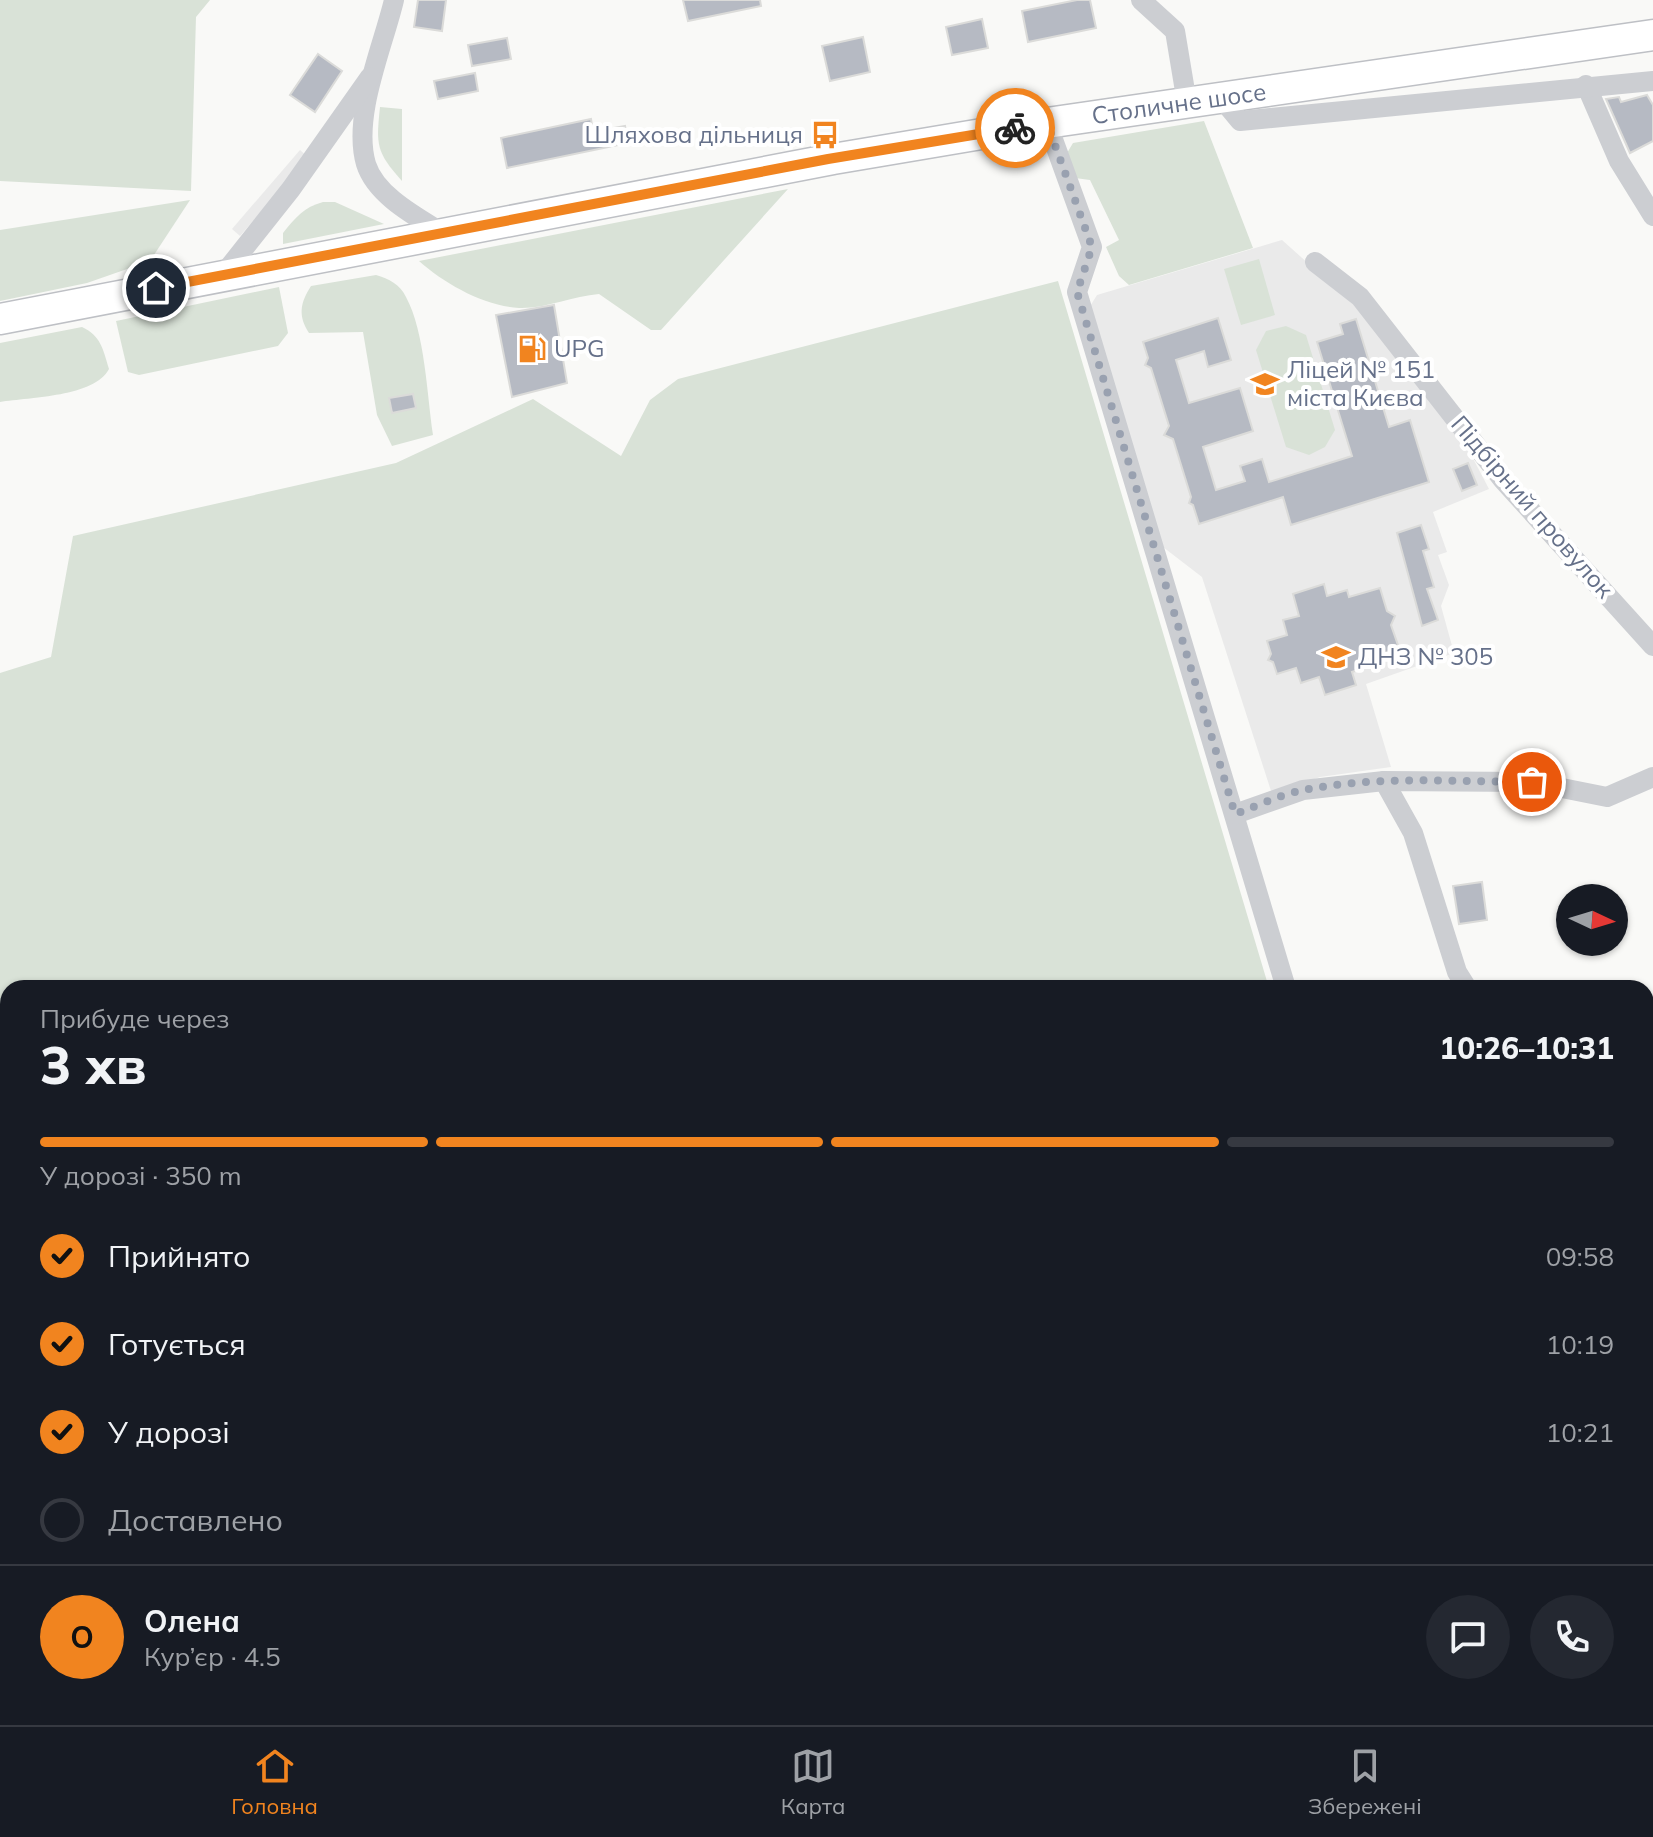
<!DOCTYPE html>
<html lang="uk">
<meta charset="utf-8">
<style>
:root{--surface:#171b24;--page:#242831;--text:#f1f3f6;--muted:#9ea1a6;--line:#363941;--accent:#f1841f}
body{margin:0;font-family:Mulish,sans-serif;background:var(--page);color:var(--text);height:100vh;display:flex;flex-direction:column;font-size:30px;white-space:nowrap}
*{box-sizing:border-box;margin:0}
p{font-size:26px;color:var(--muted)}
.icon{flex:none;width:44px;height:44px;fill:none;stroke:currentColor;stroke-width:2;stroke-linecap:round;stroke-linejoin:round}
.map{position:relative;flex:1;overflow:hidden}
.drawer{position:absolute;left:0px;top:980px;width:1654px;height:746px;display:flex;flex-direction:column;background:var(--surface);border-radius:24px 24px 0 0;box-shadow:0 2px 6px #0004}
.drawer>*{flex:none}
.needle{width:52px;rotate:94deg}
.tools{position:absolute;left:1556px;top:884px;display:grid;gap:16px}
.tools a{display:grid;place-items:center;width:72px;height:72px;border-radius:50%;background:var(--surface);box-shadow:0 2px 6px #0004;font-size:40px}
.pin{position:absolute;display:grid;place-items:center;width:68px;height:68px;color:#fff;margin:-34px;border:4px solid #fff;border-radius:50%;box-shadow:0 2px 8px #0007}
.courier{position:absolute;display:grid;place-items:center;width:80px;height:80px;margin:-40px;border:6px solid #f1841f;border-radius:50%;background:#fff;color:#222;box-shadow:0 2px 10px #0007}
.head em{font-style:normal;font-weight:800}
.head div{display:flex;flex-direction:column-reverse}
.head{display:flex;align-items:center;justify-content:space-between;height:136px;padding:0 40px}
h1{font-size:52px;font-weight:800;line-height:60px}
.bar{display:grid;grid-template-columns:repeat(4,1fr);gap:12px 8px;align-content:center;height:96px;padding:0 40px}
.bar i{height:10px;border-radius:6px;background:var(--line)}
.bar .on{background:var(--accent)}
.bar p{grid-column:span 4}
.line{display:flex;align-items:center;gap:20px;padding:0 40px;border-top:2px solid var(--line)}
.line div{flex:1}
.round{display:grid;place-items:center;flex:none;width:84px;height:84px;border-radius:42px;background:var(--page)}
ol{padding:0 40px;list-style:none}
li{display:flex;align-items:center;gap:24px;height:88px}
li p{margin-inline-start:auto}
li .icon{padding:8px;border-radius:50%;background:var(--accent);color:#111;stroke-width:4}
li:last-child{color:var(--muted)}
li i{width:44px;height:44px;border:4px solid var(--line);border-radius:50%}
.dock{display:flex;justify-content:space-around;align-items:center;height:112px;border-top:2px solid var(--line);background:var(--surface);font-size:22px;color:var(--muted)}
.dock a{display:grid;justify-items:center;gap:4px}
.dock .on{color:var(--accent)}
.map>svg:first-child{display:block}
.built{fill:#eaeaea}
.green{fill:#d9e2d7}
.water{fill:#c9d0d7}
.building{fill:#b6bac3;stroke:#dbdbd9;stroke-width:2}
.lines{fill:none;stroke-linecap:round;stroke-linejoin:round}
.primary-casing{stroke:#bec0c5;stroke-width:33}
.street{stroke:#ccced2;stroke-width:20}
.primary{stroke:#fff;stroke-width:30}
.done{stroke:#99a1b0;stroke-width:8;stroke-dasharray:0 14.4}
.route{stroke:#f1841f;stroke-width:10}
.labels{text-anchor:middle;stroke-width:8;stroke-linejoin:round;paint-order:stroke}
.street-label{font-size:24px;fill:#66718a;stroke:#fff}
.poi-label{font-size:24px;fill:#66718a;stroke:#fff;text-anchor:start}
</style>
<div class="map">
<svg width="1653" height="1725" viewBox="0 0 1653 1725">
<rect width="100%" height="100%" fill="#f9f9f7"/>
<g class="built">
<polygon points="300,150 308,157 240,236 232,229"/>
<polygon points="1282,240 1357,307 1466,445 1489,489 1433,512 1447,552 1438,555 1449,585 1441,606 1454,653 1366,684 1391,767 1320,777 1272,794 1202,577 1163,547 1089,308 1097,295"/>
</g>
<g class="green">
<polygon points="0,0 210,0 196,17 191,191 0,181"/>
<path d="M380,107L402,109V181C376,152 376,145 380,107Z"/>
<polygon points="1204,121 1253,248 1129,285 1119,276 1106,247 1119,240 1090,180 1075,178 1067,153 1073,143"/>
<path d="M788,189L661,330H651L599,294C573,296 545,309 519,308C484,306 445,284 419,261Z"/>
<polygon points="190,200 150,261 87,283 0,301 0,230"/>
<path d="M323,202H335L384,224L283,244V233C295,218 304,207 323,202Z"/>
<polygon points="1259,259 1275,315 1241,325 1224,269"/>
<path d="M376,275C389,279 400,284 406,297C425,332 427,395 433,435L392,446L377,415L363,332L309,333C298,316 300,303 311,286Z"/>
<polygon points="1058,281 1269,988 8,988 8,1718 516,1718 503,1725 0,1725 0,673 51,657 73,536 396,463 533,399 621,456 650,400 678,379"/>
<polygon points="279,287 288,333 278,346 139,375 128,372 116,321"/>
<polygon points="1286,326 1306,335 1335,430 1325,447 1309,455 1286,447 1256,350 1266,331"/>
<path d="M82,327C101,336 103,349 109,369C94,397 31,397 0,402V343Z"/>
<polygon points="1653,1583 1653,1725 1548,1725 1550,1718 1646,1718 1646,1587"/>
<polygon points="887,1718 1438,1718 1439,1725 888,1725"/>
</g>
<polygon class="water" points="516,1718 838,1718 849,1725 503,1725"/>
<g class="building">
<polygon points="418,0 446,0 442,31 414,27"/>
<polygon points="683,0 760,0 761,6 688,21"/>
<polygon points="1077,0 1090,0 1096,28 1028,42 1022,11"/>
<polygon points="982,19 988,48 952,55 946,27"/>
<polygon points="863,37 870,72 830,81 822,46"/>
<polygon points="507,38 511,59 472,66 468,45"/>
<polygon points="318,54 342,71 315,112 290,95"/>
<polygon points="475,73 478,91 438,99 434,81"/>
<polygon points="1647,95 1653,105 1653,141 1630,153 1606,99 1619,97 1621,102"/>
<polygon points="591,119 593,132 625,126 628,143 507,168 501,138"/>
<polygon points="554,305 567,383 512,397 496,315"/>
<polygon points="1218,318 1231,360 1208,367 1204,351 1176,360 1189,403 1240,388 1253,431 1203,447 1216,490 1245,481 1240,466 1262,459 1269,482 1352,456 1317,342 1343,334 1340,324 1356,319 1389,427 1410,420 1429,482 1291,525 1283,497 1199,524 1193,505 1189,503 1191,497 1173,439 1164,435 1169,426 1151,368 1145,365 1148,358 1143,342"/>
<polygon points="413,394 416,408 392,413 389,398"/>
<polygon points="1468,463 1477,485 1462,491 1453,469"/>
<polygon points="1421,525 1429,549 1423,551 1434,587 1427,589 1438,620 1422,626 1397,533"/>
<polygon points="1324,584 1327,596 1347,590 1349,597 1380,588 1387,611 1395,616 1391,625 1399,648 1367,659 1370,666 1352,672 1356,685 1325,695 1319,677 1301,683 1296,668 1277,674 1273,662 1268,660 1271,654 1267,641 1287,635 1283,620 1299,616 1293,594"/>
<polygon points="1482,882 1487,920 1459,924 1453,886"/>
</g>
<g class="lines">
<defs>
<polyline id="primary" points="0,319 833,159 1047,123 1653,35"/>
</defs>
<use href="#primary" class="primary-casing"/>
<g class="street">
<path d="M394,0C383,47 352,116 366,164C376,196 417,217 444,234"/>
<polyline points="1141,0 1175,31 1187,103"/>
<polyline points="1586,85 1619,161 1653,216"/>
<polyline points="1221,98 1240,121 1653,81"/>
<polyline points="1047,123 1092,247 1077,292 1286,988"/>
<polyline points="1315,262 1360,297 1503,480 1653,646"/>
<polyline points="222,276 291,189 370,77"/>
<polyline points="1384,781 1413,833 1457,972 1467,988"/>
<polyline points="1235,814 1303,790 1384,781 1532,782 1607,797 1653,777"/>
<polyline points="1646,1357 1653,1348"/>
<polyline points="1456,1718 1459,1725"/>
</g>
<use href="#primary" class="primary"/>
</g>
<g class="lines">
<path class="done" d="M1015,128L1047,123L1092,247L1077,292L1235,814C1257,806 1281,794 1304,790C1378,775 1457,782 1532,782"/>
<polyline class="route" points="156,288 828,159 1015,128"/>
</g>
<defs>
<symbol id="bus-bare" viewBox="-9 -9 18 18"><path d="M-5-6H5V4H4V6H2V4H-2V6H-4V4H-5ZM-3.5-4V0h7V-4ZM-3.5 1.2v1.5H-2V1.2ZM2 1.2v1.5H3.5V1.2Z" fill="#f1841f" stroke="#fff" stroke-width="2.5" paint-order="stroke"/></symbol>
<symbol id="fuel-bare" viewBox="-9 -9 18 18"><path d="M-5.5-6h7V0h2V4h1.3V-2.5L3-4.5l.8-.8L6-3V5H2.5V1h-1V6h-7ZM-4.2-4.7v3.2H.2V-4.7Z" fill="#f1841f" stroke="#fff" stroke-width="2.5" paint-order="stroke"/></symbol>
<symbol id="school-bare" viewBox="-9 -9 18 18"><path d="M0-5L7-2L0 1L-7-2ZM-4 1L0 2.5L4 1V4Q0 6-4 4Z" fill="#f1841f" stroke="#fff" stroke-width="2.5" paint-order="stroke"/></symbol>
</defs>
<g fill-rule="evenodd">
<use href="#bus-bare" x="805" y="115" width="40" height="40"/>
<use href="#fuel-bare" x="512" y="329" width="40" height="40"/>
<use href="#school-bare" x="1245" y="364" width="40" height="40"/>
<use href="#school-bare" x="1316" y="637" width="40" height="40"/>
</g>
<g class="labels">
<g class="street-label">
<text transform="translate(1179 104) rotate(-8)" y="8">Столичне шосе</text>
<text transform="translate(1532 507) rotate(49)" y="8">Підбірний провулок</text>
</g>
<g class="poi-label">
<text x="803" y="143" text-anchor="end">Шляхова дільниця</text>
<text x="554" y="357">UPG</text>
<text x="1287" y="378">Ліцей № 151<tspan x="1287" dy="28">міста Києва</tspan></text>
<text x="1358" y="665">ДНЗ № 305</text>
</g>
</g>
</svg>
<div class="tools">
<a><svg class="needle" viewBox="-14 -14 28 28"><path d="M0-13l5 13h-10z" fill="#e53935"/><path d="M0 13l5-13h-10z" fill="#9ea1a6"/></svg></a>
</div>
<div class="pin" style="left:1532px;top:782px;background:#ea580c"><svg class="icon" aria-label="bag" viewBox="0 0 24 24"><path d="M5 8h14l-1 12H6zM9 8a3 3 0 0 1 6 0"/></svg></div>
<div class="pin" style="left:156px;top:288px;background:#1f2937"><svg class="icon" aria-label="home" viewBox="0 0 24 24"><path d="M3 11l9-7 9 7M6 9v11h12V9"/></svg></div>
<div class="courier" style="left:1015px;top:128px"><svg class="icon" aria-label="bike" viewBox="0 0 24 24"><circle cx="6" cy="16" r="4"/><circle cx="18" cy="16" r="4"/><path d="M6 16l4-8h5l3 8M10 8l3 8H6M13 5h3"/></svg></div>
<section class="drawer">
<div class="head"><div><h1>3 хв</h1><p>Прибуде через</p></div><em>10:26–10:31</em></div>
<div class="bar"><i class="on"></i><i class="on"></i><i class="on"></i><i></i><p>У дорозі · 350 m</p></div>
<ol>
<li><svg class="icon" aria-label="check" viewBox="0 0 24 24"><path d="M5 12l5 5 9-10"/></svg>Прийнято<p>09:58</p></li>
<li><svg class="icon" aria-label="check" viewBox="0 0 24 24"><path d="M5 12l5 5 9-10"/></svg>Готується<p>10:19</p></li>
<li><svg class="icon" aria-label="check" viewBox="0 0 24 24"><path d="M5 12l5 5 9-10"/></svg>У дорозі<p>10:21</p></li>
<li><i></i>Доставлено</li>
</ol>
<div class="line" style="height:144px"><b class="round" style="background:var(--accent);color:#111">О</b><div><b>Олена</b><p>Кур’єр · 4.5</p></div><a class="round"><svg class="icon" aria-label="chat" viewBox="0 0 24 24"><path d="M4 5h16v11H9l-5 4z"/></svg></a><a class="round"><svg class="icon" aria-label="phone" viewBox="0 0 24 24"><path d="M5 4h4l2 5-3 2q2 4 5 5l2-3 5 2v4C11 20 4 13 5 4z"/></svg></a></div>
</section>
</div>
<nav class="dock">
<a class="on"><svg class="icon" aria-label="home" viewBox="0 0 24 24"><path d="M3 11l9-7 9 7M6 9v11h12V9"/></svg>Головна</a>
<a><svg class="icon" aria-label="map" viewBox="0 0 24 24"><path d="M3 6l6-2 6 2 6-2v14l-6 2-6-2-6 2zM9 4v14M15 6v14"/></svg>Карта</a>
<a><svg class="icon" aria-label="saved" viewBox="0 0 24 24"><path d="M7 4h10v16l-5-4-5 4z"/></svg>Збережені</a>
</nav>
